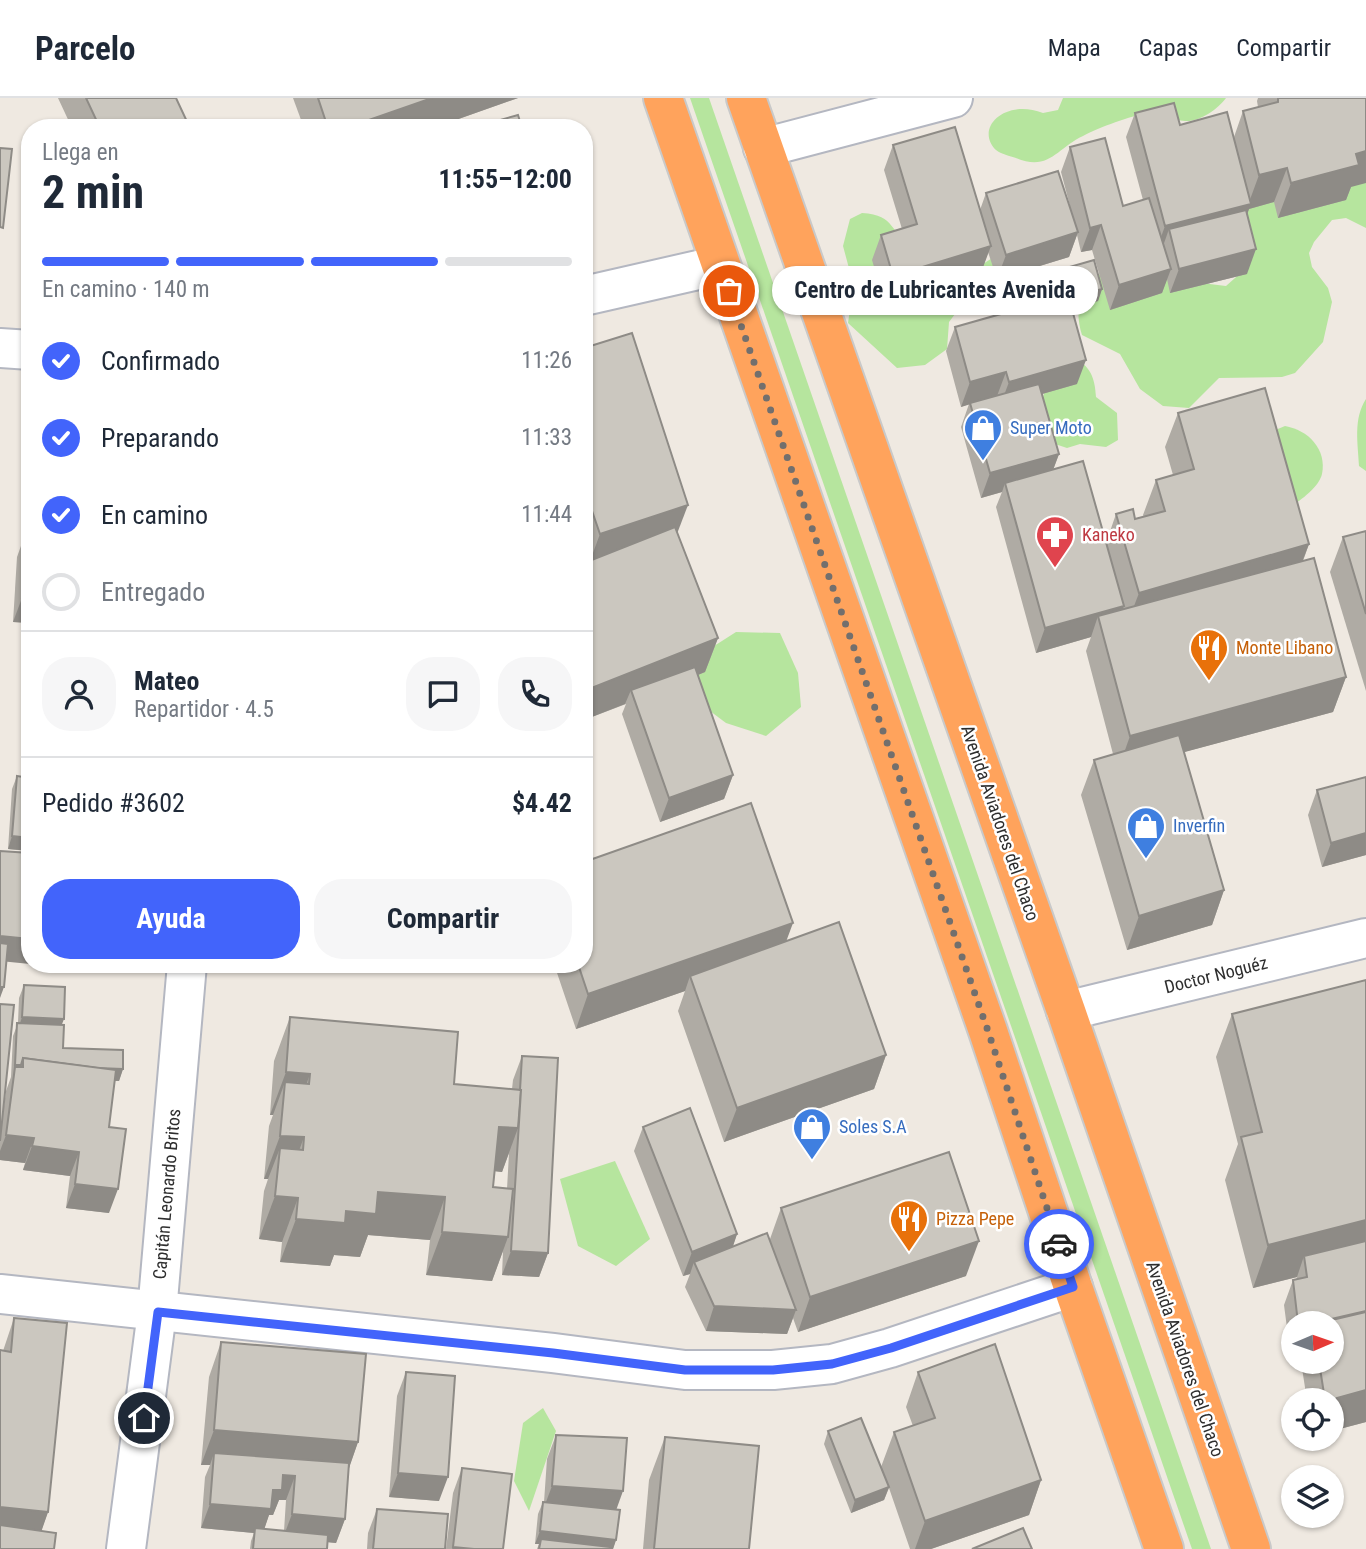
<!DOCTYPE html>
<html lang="es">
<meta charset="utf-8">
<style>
:root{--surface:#fff;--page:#f6f6f7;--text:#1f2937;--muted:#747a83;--line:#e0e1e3;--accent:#4264fb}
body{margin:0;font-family:"Roboto Condensed",sans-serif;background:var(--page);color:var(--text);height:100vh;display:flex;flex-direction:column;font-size:26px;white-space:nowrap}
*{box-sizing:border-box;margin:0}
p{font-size:23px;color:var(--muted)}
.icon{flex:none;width:38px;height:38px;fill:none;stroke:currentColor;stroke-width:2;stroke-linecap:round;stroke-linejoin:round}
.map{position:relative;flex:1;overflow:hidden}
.drawer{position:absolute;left:21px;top:21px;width:572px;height:854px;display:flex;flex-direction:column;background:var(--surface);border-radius:28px;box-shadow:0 2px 5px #0004}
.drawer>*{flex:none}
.needle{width:46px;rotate:88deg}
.tools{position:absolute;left:1281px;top:1213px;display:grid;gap:14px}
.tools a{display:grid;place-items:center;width:63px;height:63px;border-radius:50%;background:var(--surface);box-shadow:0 2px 5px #0004;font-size:35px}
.pin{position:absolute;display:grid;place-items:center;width:60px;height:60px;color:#fff;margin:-30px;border:4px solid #fff;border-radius:50%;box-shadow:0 2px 7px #0007}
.courier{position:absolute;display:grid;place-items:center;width:70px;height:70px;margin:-35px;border:5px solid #4264fb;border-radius:50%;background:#fff;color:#222;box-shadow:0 2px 9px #0007}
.bubble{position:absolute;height:49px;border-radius:24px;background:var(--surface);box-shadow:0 2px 5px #0004;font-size:23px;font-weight:700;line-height:49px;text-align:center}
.overview em{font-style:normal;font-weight:700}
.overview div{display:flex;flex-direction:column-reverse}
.overview{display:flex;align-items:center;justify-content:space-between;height:119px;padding:0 21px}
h1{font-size:46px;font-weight:700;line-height:52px}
.bar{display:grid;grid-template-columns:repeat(4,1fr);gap:10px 7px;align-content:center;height:84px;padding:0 21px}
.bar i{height:9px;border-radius:5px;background:var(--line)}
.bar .on{background:var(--accent)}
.bar p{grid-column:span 4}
.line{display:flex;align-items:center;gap:18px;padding:0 21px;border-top:2px solid var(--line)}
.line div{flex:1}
.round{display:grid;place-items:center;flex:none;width:74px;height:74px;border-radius:28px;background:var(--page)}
ol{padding:0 21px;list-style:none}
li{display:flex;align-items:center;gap:21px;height:77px}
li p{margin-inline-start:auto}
li .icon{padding:7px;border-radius:50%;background:var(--accent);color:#fff;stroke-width:4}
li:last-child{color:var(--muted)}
li i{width:38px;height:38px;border:4px solid var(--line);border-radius:50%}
.primary-button{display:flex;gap:14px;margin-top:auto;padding:14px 21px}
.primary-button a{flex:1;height:80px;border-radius:28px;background:var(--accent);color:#fff;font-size:28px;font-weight:700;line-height:80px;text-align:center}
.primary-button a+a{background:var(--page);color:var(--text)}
header{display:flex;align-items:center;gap:42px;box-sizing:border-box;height:98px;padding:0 35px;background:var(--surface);border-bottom:2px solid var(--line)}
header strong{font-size:33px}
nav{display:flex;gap:38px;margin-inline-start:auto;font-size:24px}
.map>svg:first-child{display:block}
.green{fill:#b6e59e}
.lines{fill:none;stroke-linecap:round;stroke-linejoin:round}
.minor-casing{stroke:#b4b7c1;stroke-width:42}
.highway-casing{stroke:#c9c9c9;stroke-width:42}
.minor{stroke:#fff;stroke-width:38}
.highway{stroke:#ffa35c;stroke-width:38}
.wall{fill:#afaba4;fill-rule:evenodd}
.shaded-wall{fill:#8e8b86}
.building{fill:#cbc7bf;stroke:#8e8b86;stroke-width:2}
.done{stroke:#726f6d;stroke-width:7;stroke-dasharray:0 12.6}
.route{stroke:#4264fb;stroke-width:9}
.labels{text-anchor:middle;stroke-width:5;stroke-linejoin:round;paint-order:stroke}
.shop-label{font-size:18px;fill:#366cbe;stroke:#fff;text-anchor:start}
.health-label{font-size:18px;fill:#be3a42;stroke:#fff;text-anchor:start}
.food-label{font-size:18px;fill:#c56008;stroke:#fff;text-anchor:start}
.street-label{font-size:18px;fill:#2e2e2e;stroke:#fff}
</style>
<header>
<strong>Parcelo</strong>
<nav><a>Mapa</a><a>Capas</a><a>Compartir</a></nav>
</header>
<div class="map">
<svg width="1366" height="1451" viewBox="0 0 1366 1451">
<rect width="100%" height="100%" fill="#efe9e1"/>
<g class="green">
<polygon points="690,0 709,0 1211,1451 1192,1451"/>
<path d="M1063,0H1226C1218,11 1200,24 1185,23C1171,22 1164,12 1149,15C1130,18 1100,29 1083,38C1057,50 1049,74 1016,60C1010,58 1001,56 996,52C974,30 1005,0 1043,15L1058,12Z"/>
<path d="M1366,64V130L1346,120L1332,122L1314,144L1309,155L1312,169L1328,190L1332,204L1323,244L1295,275L1282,279L1219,280L1189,310L1163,308L1140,291L1120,256L1082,237C1077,222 1076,200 1086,186C1092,179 1103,175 1111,170L1185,183L1226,188L1244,172L1247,101Z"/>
<path d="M862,115C897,117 889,136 912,147C932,156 954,163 975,171L997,157L1024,160L1027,173L1024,199L1012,206L958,212L949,224L947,251L925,267L897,270L848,225L850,211L857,200L843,148L850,121Z"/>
<path d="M1072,259C1090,267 1095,279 1096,299L1117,315L1118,342L1106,349L1080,346L1067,350L1055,346L1040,311L1050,272Z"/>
<path d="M1366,301V373L1359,368C1358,345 1353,321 1366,301Z"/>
<path d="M1285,328C1308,332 1327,351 1322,376C1319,389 1301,402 1290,409L1273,333Z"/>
<polygon points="736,534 780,535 798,575 801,609 766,638 726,625 690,598 700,557"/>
<polygon points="615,1063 650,1141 616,1168 578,1148 560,1081"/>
<polygon points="543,1310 556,1333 529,1413 514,1383 523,1325"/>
</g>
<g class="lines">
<defs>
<g id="minor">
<polyline points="763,50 953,0"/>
<polyline points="584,198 720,167"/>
<polyline points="0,250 30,252"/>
<polyline points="1066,913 1366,840"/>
<polyline points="0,1196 553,1255 685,1272 773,1272 832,1266 890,1250 1073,1189"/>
<polyline points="126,1451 157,1214 187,866"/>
</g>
<g id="highway">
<polyline points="663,0 988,933 1073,1189 1164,1451"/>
<polyline points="746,0 1066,913 1251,1451"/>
</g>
</defs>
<use href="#minor" class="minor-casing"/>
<use href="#highway" class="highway-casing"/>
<use href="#minor" class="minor"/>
<use href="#highway" class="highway"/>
</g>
<g class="wall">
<polygon points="58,0 176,0 190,30 72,30"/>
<polygon points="293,0 518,0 433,30 304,30"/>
<polygon points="1258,0 1366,0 1351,89 1346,102 1278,120 1274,104 1249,111 1247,117 1247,176 1170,195 1167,181 1162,195 1110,212 1092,152 1081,154 1077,137 1069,159 997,181 988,154 982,172 884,202 872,162 881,137 902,131 884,72 893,47 980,112 986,95 1070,108 1061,74 1070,49 1123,108 1143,102 1126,39 1135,15 1180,27 1234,39 1243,13 1258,9 1257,3"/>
<polygon points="1028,181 1102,191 1098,203 1072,211 1077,286 1042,296 1059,356 1053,372 1106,445 1116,416 1135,421 1144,419 1143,417 1156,382 1173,377 1165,349 1178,315 1309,446 1303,463 1346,579 1333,614 1184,654 1224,792 1212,827 1127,852 1081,697 1094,662 1113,656 1086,553 1091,539 1036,555 996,409 1002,394 981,400 961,329 969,306 961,309 946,253 955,229 1027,208 1024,194"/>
<polygon points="584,250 677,436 718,540 705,574 698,577 733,677 724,701 660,724 622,616 626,606 584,622"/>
<polygon points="1366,433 1366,593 1330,474 1343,439"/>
<polygon points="26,434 30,525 13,524 17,459"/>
<polygon points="30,611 30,753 8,751 12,691 17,678 22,679 25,623"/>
<polygon points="1366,679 1366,757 1322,769 1308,717 1317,692"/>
<polygon points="786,843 886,957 874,991 724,1044 678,913 685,893 576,931 554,866 584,866"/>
<polygon points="1366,882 1366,1324 1332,1333 1332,1302 1307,1302 1301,1264 1332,1264 1332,1225 1293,1225 1293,1252 1290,1253 1284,1207 1293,1182 1296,1182 1297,1179 1253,1190 1225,1082 1238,1046 1216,959 1232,916"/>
<polygon points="24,887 62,926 63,950 123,971 119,983 114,983 109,1029 109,1115 66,1110 70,1078 23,1072 25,1065 0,1062 0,906 3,1016 6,993 11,979 13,938 18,925 19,900"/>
<path d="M290,919L454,986L512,991L513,982L522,958L548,1155L539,1179L502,1177L503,1153L492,1183L426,1177L430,1142L368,1137L360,1159L334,1157L330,1168L280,1164L282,1144L259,1141L264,1093L268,1081H264L269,1028L273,1017H270L274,963ZM509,1055L507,1091L493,1089L495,1073L502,1074Z"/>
<polygon points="643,1029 737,1136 733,1148 770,1141 781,1110 966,1178 798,1234 793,1220 787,1236 706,1233 685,1189 690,1176 683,1178 634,1053"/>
<polygon points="14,1220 48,1414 41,1433 0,1451 3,1253"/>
<path d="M221,1244L358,1344L348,1372L345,1421L336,1445L328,1444L327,1451H250L251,1443L254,1435L201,1430L205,1379L210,1367H201L209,1279ZM279,1402H286L284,1433L264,1431L269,1417H273Z"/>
<polygon points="406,1274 439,1403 389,1399 397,1298"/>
<polygon points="918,1274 1041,1382 1029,1417 931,1451 910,1451 889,1390 884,1402 851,1415 824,1346 828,1333 886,1381 881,1369 894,1334 913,1328 906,1309"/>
<polygon points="556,1337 616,1412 616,1442 613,1451 537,1451 539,1446 535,1446 538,1416 543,1404 544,1404 547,1361"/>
<polygon points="665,1339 749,1451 643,1451 649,1382"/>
<polygon points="462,1370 503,1451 446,1451 453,1395"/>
<polygon points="377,1411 445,1451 367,1451 368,1435"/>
</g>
<g class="shaded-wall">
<polygon points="432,0 518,0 433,30 346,30"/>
<polygon points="1366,53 1366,85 1351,89 1346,102 1278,120 1291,85 1356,56"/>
<polygon points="1287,70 1274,104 1249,111 1242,130 1169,131 1162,151 1156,153 1165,128 1248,107 1259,77"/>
<polygon points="1101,127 1092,152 1081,154 1090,130"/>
<polygon points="1078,134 1069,159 997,181 1006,157"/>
<polygon points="991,148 982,172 884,202 893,178"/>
<polygon points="1256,151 1247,176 1170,195 1179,171"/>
<polygon points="1171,171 1162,195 1110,212 1119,187"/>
<polygon points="1102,191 1098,203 1031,222 1036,210"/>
<polygon points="1086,262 1077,286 1000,308 1009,284"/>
<polygon points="1006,274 997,298 961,309 970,284"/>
<polygon points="1059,356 1050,380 1005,385 1002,394 981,400 990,375"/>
<polygon points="688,407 675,441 587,471 600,436"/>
<polygon points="1309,446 1296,480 1126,529 1139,495"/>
<polygon points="22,500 30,500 30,525 13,524"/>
<polygon points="1124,508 1115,532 1098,518 1091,539 1036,555 1045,530"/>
<polygon points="718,540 705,574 634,603 631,592 625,606 584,622 584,593"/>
<polygon points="1346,579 1333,614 1118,672 1130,638"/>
<polygon points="30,660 30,683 21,683"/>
<polygon points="733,677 724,701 660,724 669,700"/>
<polygon points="1366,735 1366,757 1322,769 1331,745"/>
<polygon points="12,738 30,740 30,753 8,751"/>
<polygon points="1224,792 1212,827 1127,852 1139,818"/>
<polygon points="793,825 780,860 690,878 685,893 576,931 588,896"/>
<polygon points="0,838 30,841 30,866 0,863"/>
<polygon points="40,866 97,866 95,870"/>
<polygon points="254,866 352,866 349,874"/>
<polygon points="0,889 4,889 0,900"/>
<polygon points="22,919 64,921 59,934 18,932"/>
<polygon points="886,957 874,991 724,1044 737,1010"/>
<polygon points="23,967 123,971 119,983 19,979"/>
<polygon points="286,974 310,976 295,1019 285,984 273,1017 270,1017"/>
<polygon points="499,1029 518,1030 502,1074 483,1072"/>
<polygon points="6,1037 34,1040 25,1065 0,1062 0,1053"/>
<polygon points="280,1038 304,1039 288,1083 280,1050 268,1081 264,1081"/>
<polygon points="32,1048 79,1054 70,1078 23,1072"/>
<polygon points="75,1086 118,1091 109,1115 66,1110"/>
<polygon points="378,1094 445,1099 430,1142 368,1137 360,1159 334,1157 330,1168 280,1164 296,1121"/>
<polygon points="275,1098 298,1100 282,1144 259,1141"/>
<polygon points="1366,1122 1366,1161 1304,1158 1297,1179 1253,1190 1268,1147"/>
<polygon points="442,1134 508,1139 492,1183 426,1177"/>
<polygon points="737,1136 729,1160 694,1164 690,1176 683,1178 692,1154"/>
<polygon points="979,1143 966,1178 798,1234 810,1199"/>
<polygon points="511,1153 548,1155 539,1179 502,1177"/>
<polygon points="714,1208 796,1212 787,1236 706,1233"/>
<polygon points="1366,1292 1366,1324 1332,1333 1332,1302"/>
<polygon points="214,1332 358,1344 346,1379 214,1355 210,1367 201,1367"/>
<polygon points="398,1375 448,1379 439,1403 389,1399"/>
<polygon points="283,1377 295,1378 286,1402 279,1402 273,1417 269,1417 263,1435 255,1430 254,1435 201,1430 210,1406 273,1392"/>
<polygon points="1041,1382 1029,1417 931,1451 915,1451 925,1423"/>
<polygon points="552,1388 623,1393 614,1418 543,1412"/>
<polygon points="889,1389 884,1402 851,1415 855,1402"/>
<polygon points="0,1409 48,1414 36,1449 0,1445"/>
<polygon points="292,1416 345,1421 336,1445 283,1440"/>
<polygon points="540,1433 616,1442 613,1451 581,1451 541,1441 539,1446 535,1446"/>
<polygon points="453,1449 474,1451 452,1451"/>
</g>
<g class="building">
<polygon points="86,0 176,0 190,30 100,30"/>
<polygon points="318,0 432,0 346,30 328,30"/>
<polygon points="1278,0 1366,0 1366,53 1356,56 1359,67 1291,85 1287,70 1259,77 1243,13 1278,4"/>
<polygon points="1174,5 1180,27 1227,14 1251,106 1165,128 1135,15"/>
<polygon points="518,17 522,30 472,30"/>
<polygon points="955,29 991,148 893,178 881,137 917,126 893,47"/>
<polygon points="1105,40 1123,108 1149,100 1171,171 1119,187 1101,127 1090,130 1070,49"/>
<polygon points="0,50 12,51 3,130 0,129"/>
<polygon points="1058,73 1078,134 1006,157 986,95"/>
<polygon points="1246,112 1256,151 1179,171 1169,131"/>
<polygon points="1094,162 1102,191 1069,200 1068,197 1035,206 1028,181"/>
<polygon points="1068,197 1086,262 1009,284 1006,274 970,284 955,229"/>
<polygon points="632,235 688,407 600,436 584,390 584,250"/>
<polygon points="1039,286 1059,356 990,375 970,305"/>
<polygon points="1265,290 1309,446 1139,495 1116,416 1133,411 1135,421 1165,413 1156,382 1194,371 1178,315"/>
<polygon points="1083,363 1124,508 1045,530 1005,385"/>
<polygon points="675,429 718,540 584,593 584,465"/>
<polygon points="1366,433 1366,516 1343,439"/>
<polygon points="26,434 30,435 30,500 22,500"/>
<polygon points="1314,460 1346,579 1130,638 1098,518"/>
<polygon points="695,569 733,677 669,700 631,592"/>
<polygon points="1179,637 1224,792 1139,818 1094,662"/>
<polygon points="17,678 30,680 30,740 12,738"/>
<polygon points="1366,679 1366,735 1331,745 1317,692"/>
<polygon points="751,705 793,825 588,896 578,866 584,866 584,764"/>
<polygon points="0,753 30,755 30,841 0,838"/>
<polygon points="839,824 886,957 737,1010 690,878"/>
<polygon points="0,845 8,846 4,889 0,889"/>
<polygon points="1366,882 1366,1122 1268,1147 1241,1039 1262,1034 1232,916"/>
<polygon points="24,887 65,889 64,921 22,919"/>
<polygon points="0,906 14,907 0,1043"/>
<polygon points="290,919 458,934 454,986 521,992 518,1030 499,1029 493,1089 513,1091 508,1139 442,1134 445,1099 378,1094 376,1116 346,1113 345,1125 296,1121 298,1100 275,1098 280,1050 303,1052 304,1039 280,1038 285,984 309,986 310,976 286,974"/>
<polygon points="17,925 64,927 63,950 123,952 123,971 97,970 23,960 21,967 15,967"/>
<polygon points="522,958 558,960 548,1155 511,1153 521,992 520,992"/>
<polygon points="23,960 116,972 109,1029 126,1031 118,1091 75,1086 79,1054 32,1048 34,1040 6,1037 15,969 23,969"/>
<polygon points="690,1010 737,1136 692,1154 643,1029"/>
<polygon points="949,1054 979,1143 810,1199 781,1110"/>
<polygon points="767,1135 796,1212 714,1208 694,1164"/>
<polygon points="1366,1143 1366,1213 1314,1225 1298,1225 1293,1182 1307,1179 1304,1158"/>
<polygon points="1366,1214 1366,1292 1330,1302 1325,1302 1319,1264 1332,1264 1332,1225 1319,1225"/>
<polygon points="14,1220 67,1225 48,1414 0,1409 0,1252 11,1254"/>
<polygon points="221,1244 366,1256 358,1344 214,1332"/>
<polygon points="995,1246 1041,1382 925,1423 894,1334 935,1320 918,1274"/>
<polygon points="406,1274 455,1278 448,1379 398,1375"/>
<polygon points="861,1320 889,1389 855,1402 828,1333"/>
<polygon points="556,1337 627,1340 623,1393 552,1388"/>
<polygon points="665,1339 759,1348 749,1451 654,1451"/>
<polygon points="214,1355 349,1365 345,1421 292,1416 295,1378 283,1377 282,1392 273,1392 271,1411 210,1406"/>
<polygon points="462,1370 512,1376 503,1451 474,1451 453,1449"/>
<polygon points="543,1404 620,1412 616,1442 540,1433"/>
<polygon points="377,1411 448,1416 445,1451 373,1451"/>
<polygon points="0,1427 56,1435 54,1451 0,1451"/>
<polygon points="255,1430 328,1437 327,1451 253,1451"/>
<polygon points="1023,1430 1032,1451 972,1451"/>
<polygon points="541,1441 610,1449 610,1451 539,1451"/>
</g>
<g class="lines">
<polyline class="done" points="729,193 988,933 1059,1146"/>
<polyline class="route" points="144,1320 158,1214 553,1255 685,1272 773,1272 832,1266 891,1250 1073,1189 1059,1146"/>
</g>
<defs>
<symbol id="shop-pin" viewBox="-11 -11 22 30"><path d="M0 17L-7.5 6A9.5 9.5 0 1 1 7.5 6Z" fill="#3f7fe0" stroke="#fff"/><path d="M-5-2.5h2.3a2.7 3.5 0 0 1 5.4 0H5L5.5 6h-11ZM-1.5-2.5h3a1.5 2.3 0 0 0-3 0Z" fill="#fff"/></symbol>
<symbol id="pharmacy-pin" viewBox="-11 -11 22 30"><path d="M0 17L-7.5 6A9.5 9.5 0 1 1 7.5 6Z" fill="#e0444e" stroke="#fff"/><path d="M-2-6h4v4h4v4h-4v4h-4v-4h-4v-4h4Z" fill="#fff"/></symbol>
<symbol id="restaurant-pin" viewBox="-11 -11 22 30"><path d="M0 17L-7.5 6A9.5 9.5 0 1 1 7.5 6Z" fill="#e8710a" stroke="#fff"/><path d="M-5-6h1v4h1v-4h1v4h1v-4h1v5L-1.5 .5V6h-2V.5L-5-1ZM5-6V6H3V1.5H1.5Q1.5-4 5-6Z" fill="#fff"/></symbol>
</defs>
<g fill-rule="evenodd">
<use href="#shop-pin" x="961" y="308" width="44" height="60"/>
<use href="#pharmacy-pin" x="1033" y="415" width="44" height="60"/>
<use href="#restaurant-pin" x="1187" y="528" width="44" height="60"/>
<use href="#shop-pin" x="1124" y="706" width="44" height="60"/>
<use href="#shop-pin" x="790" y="1007" width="44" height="60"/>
<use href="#restaurant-pin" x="887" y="1099" width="44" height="60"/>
</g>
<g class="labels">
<g class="shop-label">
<text x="1010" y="336">Super Moto</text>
<text x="1173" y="734">Inverfin</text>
<text x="839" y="1035">Soles S.A</text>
</g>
<g class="health-label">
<text x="1082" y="443">Kaneko</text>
</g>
<g class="food-label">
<text x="1236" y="556">Monte Libano</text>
<text x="936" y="1127">Pizza Pepe</text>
</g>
<g class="street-label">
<text transform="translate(1000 725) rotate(71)" y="6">Avenida Aviadores del Chaco</text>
<text transform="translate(1216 877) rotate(-14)" y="6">Doctor Noguéz</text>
<text transform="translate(167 1096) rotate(-85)" y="6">Capitán Leonardo Britos</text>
<text transform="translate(1185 1261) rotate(71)" y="6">Avenida Aviadores del Chaco</text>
</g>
</g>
</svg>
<div class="tools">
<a><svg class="needle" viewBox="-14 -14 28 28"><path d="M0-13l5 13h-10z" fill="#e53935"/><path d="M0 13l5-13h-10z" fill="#747a83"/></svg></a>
<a><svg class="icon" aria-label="locate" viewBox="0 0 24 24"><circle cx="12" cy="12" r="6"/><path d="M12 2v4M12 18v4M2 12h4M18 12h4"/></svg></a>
<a><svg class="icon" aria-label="layers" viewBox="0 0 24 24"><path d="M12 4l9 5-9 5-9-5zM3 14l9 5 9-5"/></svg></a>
</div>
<div class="pin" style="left:729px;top:193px;background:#ea580c"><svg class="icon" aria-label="bag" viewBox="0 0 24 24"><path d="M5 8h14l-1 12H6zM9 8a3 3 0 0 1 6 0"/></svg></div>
<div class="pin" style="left:144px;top:1320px;background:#1f2937"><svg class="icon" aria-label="home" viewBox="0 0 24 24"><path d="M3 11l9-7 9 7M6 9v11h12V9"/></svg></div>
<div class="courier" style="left:1059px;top:1146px"><svg class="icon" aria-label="car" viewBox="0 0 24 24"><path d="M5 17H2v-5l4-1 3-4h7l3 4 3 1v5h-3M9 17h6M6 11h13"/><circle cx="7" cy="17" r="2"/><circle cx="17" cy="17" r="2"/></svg></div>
<div class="bubble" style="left:772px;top:168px;width:326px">Centro de Lubricantes Avenida</div>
<section class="drawer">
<div class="overview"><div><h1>2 min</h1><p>Llega en</p></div><em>11:55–12:00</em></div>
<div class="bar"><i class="on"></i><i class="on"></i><i class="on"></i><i></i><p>En camino · 140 m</p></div>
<ol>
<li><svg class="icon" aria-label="check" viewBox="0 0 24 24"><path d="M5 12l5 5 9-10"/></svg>Confirmado<p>11:26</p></li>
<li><svg class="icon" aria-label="check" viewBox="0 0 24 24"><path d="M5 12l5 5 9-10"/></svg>Preparando<p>11:33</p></li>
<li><svg class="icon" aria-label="check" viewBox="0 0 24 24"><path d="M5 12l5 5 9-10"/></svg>En camino<p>11:44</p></li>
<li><i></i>Entregado</li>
</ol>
<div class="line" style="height:126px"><a class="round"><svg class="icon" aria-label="person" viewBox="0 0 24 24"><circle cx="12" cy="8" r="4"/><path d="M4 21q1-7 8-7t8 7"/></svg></a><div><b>Mateo</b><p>Repartidor · 4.5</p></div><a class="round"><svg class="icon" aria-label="chat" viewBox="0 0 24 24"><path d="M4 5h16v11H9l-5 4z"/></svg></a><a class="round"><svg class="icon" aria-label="phone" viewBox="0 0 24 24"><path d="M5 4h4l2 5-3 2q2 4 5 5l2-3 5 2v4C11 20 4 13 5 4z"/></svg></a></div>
<div class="line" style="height:91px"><div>Pedido #3602</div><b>$4.42</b></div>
<div class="primary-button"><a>Ayuda</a><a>Compartir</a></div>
</section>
</div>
